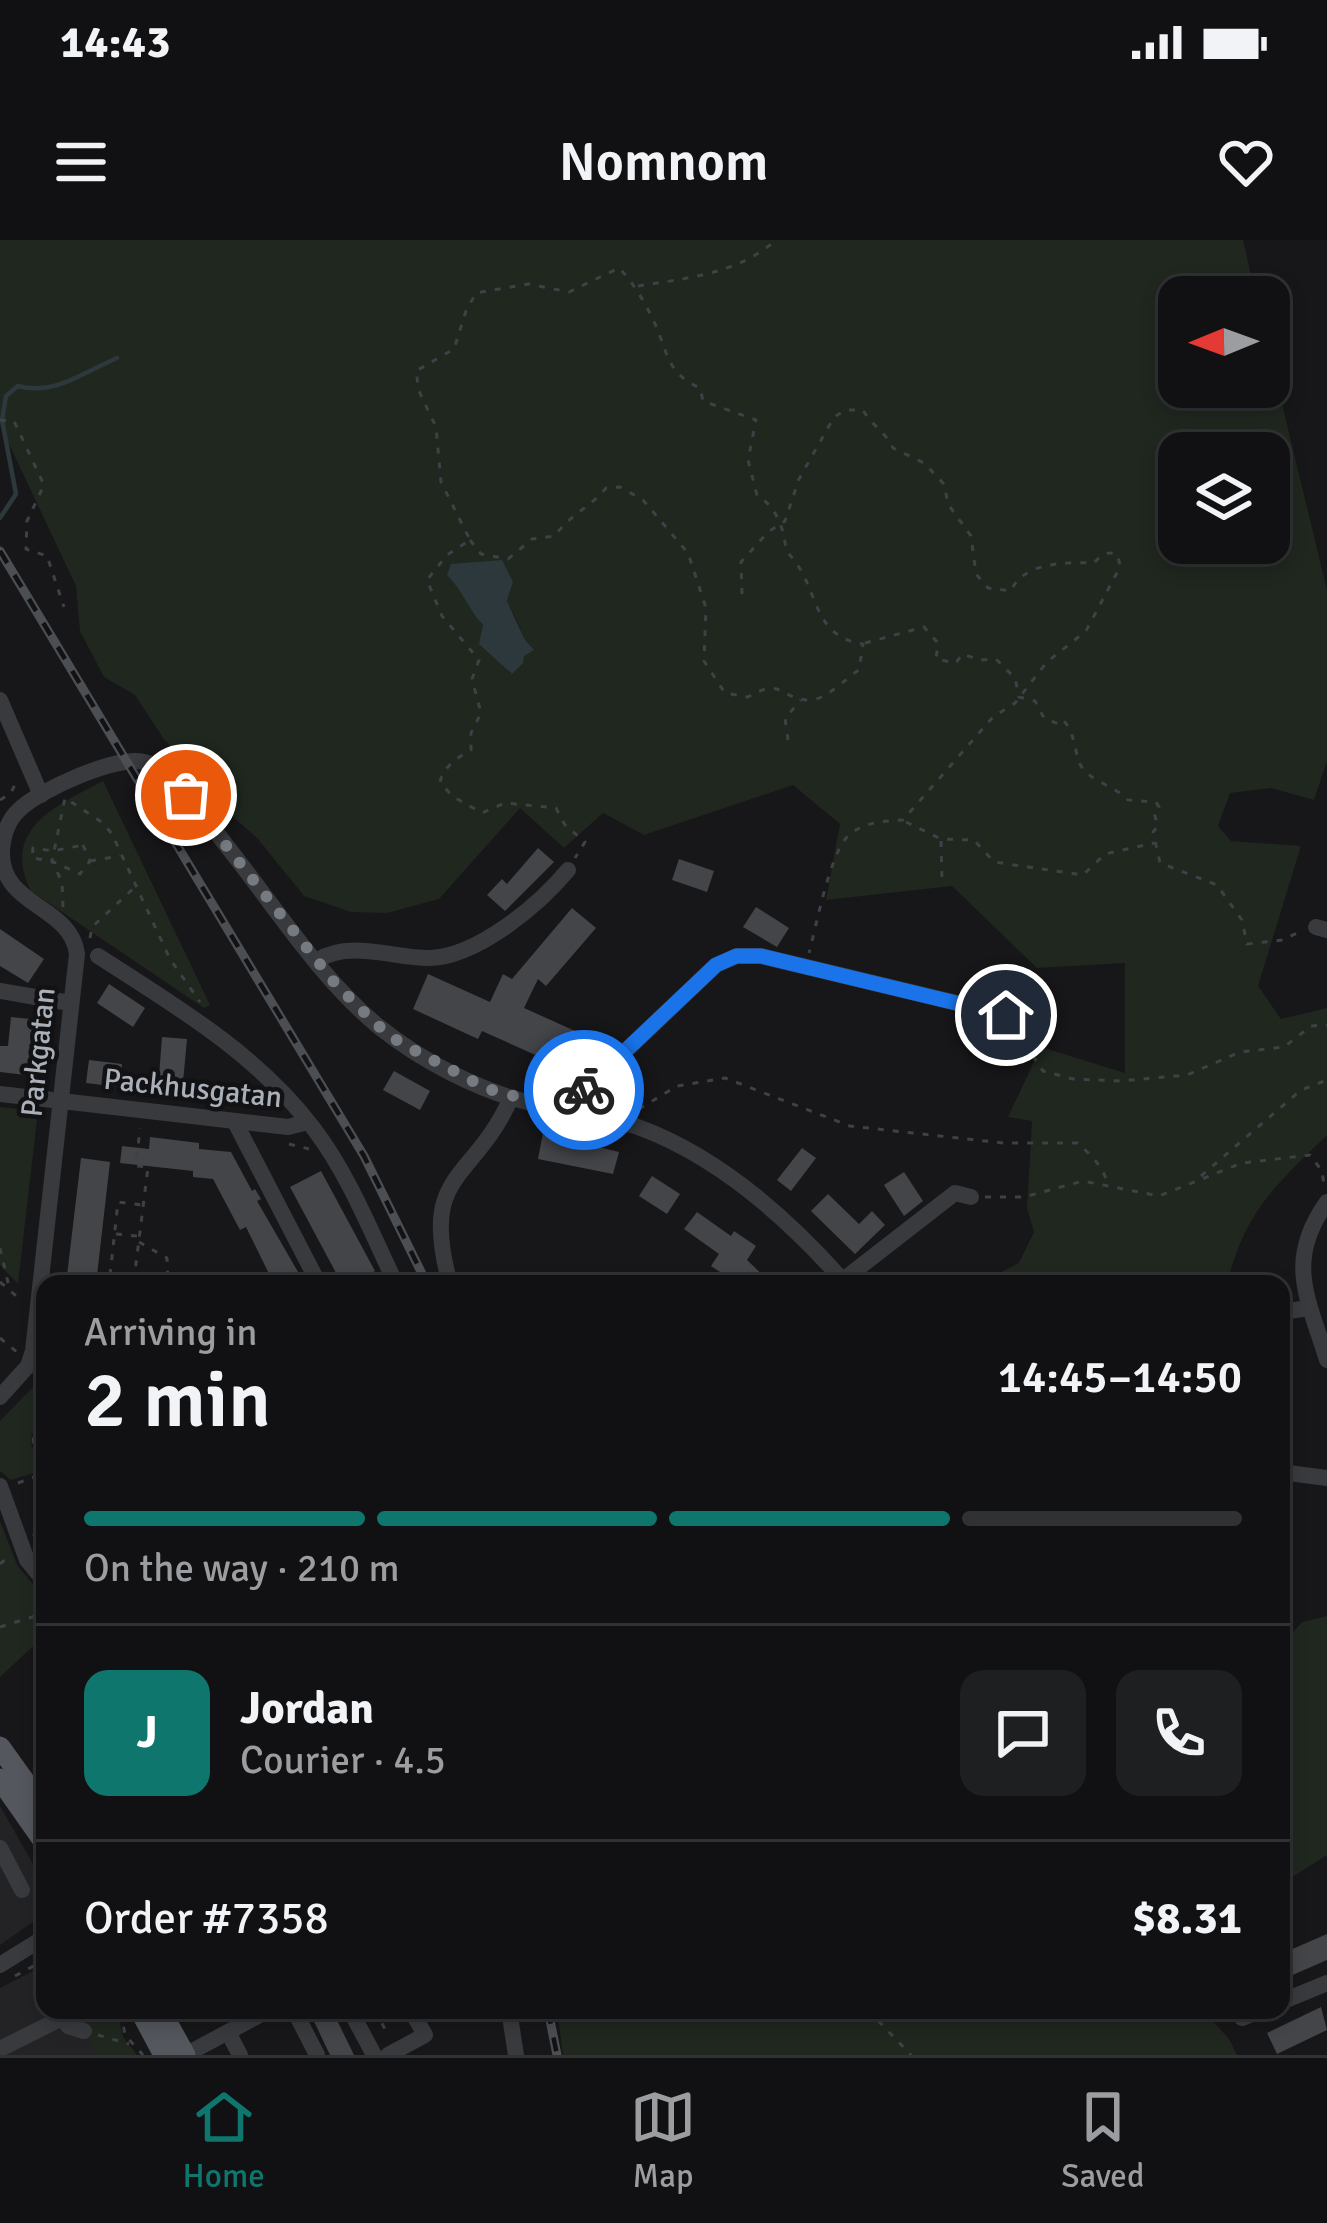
<!DOCTYPE html>
<meta charset="utf-8">
<style>
:root{--surface:#111113;--page:#1e1f21;--text:#f1f3f6;--muted:#9c9da0;--line:#303133;--accent:#0f766e}
body{margin:0;font-family:Signika,sans-serif;background:var(--page);color:var(--text);height:100vh;display:flex;flex-direction:column;font-size:45px;white-space:nowrap}
*{box-sizing:border-box;margin:0}
p{font-size:39px;color:var(--muted)}
.icon{flex:none;width:66px;height:66px;fill:none;stroke:currentColor;stroke-width:2;stroke-linecap:round;stroke-linejoin:round}
.map{position:relative;flex:1;overflow:hidden}
.panel{position:absolute;left:36px;top:1035px;width:1254px;height:744px;display:flex;flex-direction:column;background:var(--surface);border-radius:24px;box-shadow:0 6px 18px #0003,0 0 0 3px var(--line)}
.panel>*{flex:none}
.needle{width:78px;rotate:269deg}
.tools{position:absolute;left:1158px;top:36px;display:grid;gap:24px}
.tools a{display:grid;place-items:center;width:132px;height:132px;border-radius:24px;background:var(--surface);box-shadow:0 6px 18px #0003,0 0 0 3px var(--line);font-size:60px}
.pin{position:absolute;display:grid;place-items:center;width:102px;height:102px;color:#fff;margin:-51px;border:6px solid #fff;border-radius:50%;box-shadow:0 3px 12px #0007}
.courier{position:absolute;display:grid;place-items:center;width:120px;height:120px;margin:-60px;border:9px solid #1a73e8;border-radius:50%;background:#fff;color:#222;box-shadow:0 3px 15px #0007}
.head em{font-style:normal;font-weight:600}
.head div{display:flex;flex-direction:column-reverse}
.head{display:flex;align-items:center;justify-content:space-between;height:204px;padding:0 48px}
h1{font-size:78px;font-weight:600;line-height:90px}
.bar{display:grid;grid-template-columns:repeat(4,1fr);gap:18px 12px;align-content:center;height:144px;padding:0 48px}
.bar i{height:15px;border-radius:9px;background:var(--line)}
.bar .selected{background:var(--accent)}
.bar p{grid-column:span 4}
.line{display:flex;align-items:center;gap:30px;padding:0 48px;border-top:3px solid var(--line)}
.line div{flex:1}
.round{display:grid;place-items:center;flex:none;width:126px;height:126px;border-radius:24px;background:var(--page)}
.status{display:flex;justify-content:space-between;align-items:center;height:84px;padding:0 60px;background:var(--surface);direction:ltr}
.status svg{height:33px;fill:currentColor}
header{display:flex;justify-content:space-between;align-items:center;height:156px;padding:0 48px;background:var(--surface);font-size:54px;font-weight:600}
.menu{display:flex;justify-content:space-around;align-items:center;height:168px;border-top:3px solid var(--line);background:var(--surface);font-size:33px;color:var(--muted)}
.menu a{display:grid;justify-items:center;gap:6px}
.menu .selected{color:var(--accent)}
.map>svg:first-child{display:block}
.built{fill:#232326}
.green{fill:#1f271f;fill-rule:evenodd}
.water{fill:#2d383d}
.lines{fill:none;stroke-linecap:round;stroke-linejoin:round}
.stream{stroke:#2d383d;stroke-width:4.5}
.building{fill:#434549}
.path{stroke:#3e4145;stroke-width:3;stroke-dasharray:6 9;stroke-linecap:butt}
.minor{stroke:#383a3e;stroke-width:16}
.major{stroke:#54575d;stroke-width:21}
.rail-casing{stroke:#4b4e53;stroke-width:9}
.rail{stroke:#121214;stroke-width:4.5;stroke-dasharray:14;stroke-linecap:butt}
.done{stroke:#767a81;stroke-width:12;stroke-dasharray:0 21.6}
.route{stroke:#1a73e8;stroke-width:15}
.labels{text-anchor:middle;stroke-width:9;stroke-linejoin:round;paint-order:stroke}
.street-label{font-size:30px;fill:#a9b0b9;stroke:#121214}
</style>
<div class="status"><b>14:43</b><svg viewBox="0 0 49 12"><path d="M0 12V9h3v3zM5 12V6h3v6zM10 12V3h3v9zM15 12V0h3v12zM26 1h20v11H26zM47 4h2v5h-2z"/></svg></div>
<header><svg class="icon" aria-label="menu" viewBox="0 0 24 24"><path d="M4 6h16M4 12h16M4 18h16"/></svg>Nomnom<svg class="icon" aria-label="heart" viewBox="0 0 24 24"><path d="M12 20l-8-8c-3-5 5-10 8-4 3-6 11-1 8 4z"/></svg></header>
<div class="map">
<svg width="1327" height="1815" viewBox="0 0 1327 1815">
<rect width="100%" height="100%" fill="#171719"/>
<g class="built">
<polygon points="0,1566 32,1622 45,1657 40,1677 0,1705"/>
<polygon points="45,1725 45,1770 115,1770 116,1785 134,1815 0,1815 0,1748"/>
</g>
<g class="green">
<path d="M0,0H1243L1256,57H1179V147H1269V110L1327,350V521L1314,560L1271,548L1230,553L1218,586L1231,601L1301,606L1258,746L1281,779L1327,768V895C1275,946 1245,971 1227,1044H978L1019,1023L1034,992L1027,968L1032,881L1008,877L1041,807L1125,833V723L1037,728L952,646L826,660L840,584L793,545L644,595L603,573L564,608L520,568L439,659L387,673L351,672L304,656L258,599L221,566L163,498L135,455L104,437L80,391L76,346L0,185ZM1179,213H1269V303H1179ZM513,342L507,361C522,393 533,402 511,434C498,419 494,404 484,387C476,374 468,367 463,351Z"/>
<path d="M103,541L210,765L204,768L31,651C0,588 58,565 103,541Z"/>
<polygon points="0,867 38,871 18,1044 0,1025"/>
<path d="M45,1135C45,1144 47,1158 45,1166C33,1201 21,1192 44,1230L11,1240L0,1231V1181Z"/>
<polygon points="0,1281 17,1325 45,1359 45,1395 0,1437"/>
<polygon points="1327,1376 1327,1615 1281,1644 1281,1406 1302,1382"/>
<polygon points="117,1770 123,1797 137,1815 97,1815 74,1770"/>
<polygon points="557,1770 1203,1770 1229,1799 1237,1815 563,1815"/>
</g>
<path class="water" d="M502,320L513,342L507,361L525,400L534,410L524,416L523,423L512,434L479,404L483,385C468,369 463,351 447,335L451,324Z"/>
<g class="lines">
<path class="stream" d="M0,278L16,254L2,180L6,156L18,146C54,156 84,132 117,118"/>
</g>
<g class="building">
<polygon points="538,608 554,622 505,671 487,655 502,639 507,644"/>
<polygon points="679,619 714,631 707,652 672,640"/>
<polygon points="756,667 789,688 777,707 743,687"/>
<polygon points="572,668 596,688 546,746 538,739 524,768 584,795 569,830 482,791 478,799 413,769 428,734 490,762 503,734 512,739"/>
<polygon points="0,689 44,719 28,743 0,726"/>
<polygon points="109,744 145,768 133,787 97,763"/>
<polygon points="11,777 40,780 34,836 0,832 0,806 8,806"/>
<polygon points="162,797 187,799 182,853 158,850"/>
<polygon points="89,820 122,824 119,847 86,843"/>
<polygon points="394,831 430,851 420,870 383,850"/>
<polygon points="543,893 619,912 613,934 538,919"/>
<polygon points="150,897 199,903 199,909 231,912 252,951 255,949 261,959 257,961 305,1044 274,1044 246,987 240,990 213,939 193,937 193,931 120,923 122,906 149,909"/>
<polygon points="802,908 816,918 791,951 777,940"/>
<polygon points="81,918 110,922 96,1044 66,1044"/>
<polygon points="321,931 375,1031 350,1044 342,1044 290,947"/>
<polygon points="904,932 923,961 904,976 884,945"/>
<polygon points="652,936 680,954 667,974 639,956"/>
<polygon points="828,954 859,984 872,971 885,985 855,1014 811,971"/>
<polygon points="697,972 731,996 734,991 756,1006 747,1020 772,1044 738,1044 711,1026 719,1014 684,989"/>
<polygon points="1327,1694 1327,1720 1281,1740 1281,1714"/>
<polygon points="1321,1767 1327,1790 1277,1814 1267,1793"/>
<polygon points="320,1770 332,1770 354,1815 330,1815 311,1775"/>
</g>
<g class="lines">
<g class="path">
<path d="M638,46C687,38 738,34 776,0"/>
<polyline points="0,180 14,181 44,245 27,281 26,309 47,316 64,367"/>
<path d="M470,300L481,314L508,319L532,299L555,296C569,275 591,267 606,248L620,247L643,260L688,313L706,368L704,421L725,453L748,457C783,436 780,460 810,460C826,460 846,438 859,430L863,404C808,396 821,344 786,311C784,288 777,268 757,255L748,220L756,180L703,161L700,148C667,133 668,114 656,86C647,66 634,43 619,28L569,52L529,44L476,53L466,71L454,109L416,131L419,151L436,187L441,242L470,300L447,315L427,340L442,376L479,420L472,439L481,473L471,493V510C458,517 443,527 440,542L452,556L482,573L505,563L556,568L565,585L585,602L575,618"/>
<path d="M742,354L741,322L768,292L785,281L799,239L834,177L846,170H863C872,186 885,191 893,208L924,223L944,244L948,264L971,296L976,334L988,348L1011,351C1023,322 1066,322 1094,323C1101,315 1107,310 1118,315L1120,327L1086,391L1047,422L1015,463L993,477L903,580C884,581 863,582 848,596C830,613 816,687 809,713"/>
<path d="M865,403L924,387L938,403L936,419L956,423L962,414L981,420L996,419L1015,438L1019,457L1035,461L1044,478L1056,483L1062,479C1075,491 1074,510 1080,524C1088,541 1114,545 1128,560L1156,562L1159,567L1154,573L1158,586L1153,592L1160,623L1217,645L1242,680L1247,704L1283,700L1299,692"/>
<polyline points="788,500 785,478 801,460"/>
<polyline points="0,560 11,553 17,540"/>
<polyline points="906,582 941,599 974,600 994,622 1083,635 1105,614 1154,603"/>
<polyline points="941,601 942,640"/>
<polygon points="83,605 90,621 80,634 52,621 32,618 33,608 53,611"/>
<polyline points="90,621 120,616"/>
<polyline points="63,667 62,642 52,621 65,558 103,583 112,594 170,719 200,762"/>
<polyline points="90,698 92,687 135,647"/>
<polyline points="1016,791 1043,831 1073,839 1120,841 1187,835 1240,812 1284,807 1311,786 1327,785"/>
<polyline points="37,803 51,805"/>
<path d="M639,869L677,846L725,838L850,886L1003,903H1078C1090,915 1106,928 1107,946"/>
<polyline points="289,904 309,909"/>
<polyline points="1201,936 1301,850 1327,840"/>
<polyline points="985,957 1024,957 1083,941 1159,956 1242,923 1310,915 1322,931 1324,945"/>
<polyline points="116,994 137,996"/>
<polyline points="139,1002 167,1018 168,1044"/>
<polyline points="0,1008 10,1051"/>
<polyline points="110,1035 118,962 143,965"/>
<polyline points="0,1042 22,1061"/>
<polyline points="109,1044 110,1037 134,1040 148,927 136,926 140,888"/>
<polyline points="0,1098 17,1112"/>
<path d="M45,1170C36,1184 29,1198 36,1214L45,1218"/>
<polyline points="18,1243 45,1233"/>
<polyline points="33,1296 45,1286"/>
<polyline points="0,1324 8,1317"/>
<polyline points="0,1387 45,1373"/>
<polyline points="15,1736 45,1720"/>
<polyline points="375,1770 388,1795"/>
<polyline points="868,1770 911,1815"/>
<polyline points="121,1772 125,1795 143,1815"/>
<polyline points="98,1795 129,1804"/>
</g>
<g class="minor">
<polyline points="0,460 41,555"/>
<polyline points="1316,687 1327,690"/>
<path d="M98,716C176,766 257,814 314,889C349,935 371,992 396,1044"/>
<path d="M318,720C350,700 393,718 428,718C476,718 539,665 568,630"/>
<polyline points="0,751 70,763"/>
<polyline points="0,854 288,887 308,882"/>
<polyline points="571,871 574,860 716,725 737,716 761,716 1007,775"/>
<polyline points="236,884 319,1044"/>
<path d="M1327,962C1284,1022 1309,1060 1327,1120"/>
<polyline points="843,1040 955,953 971,957"/>
<path d="M450,1044C419,931 472,944 511,858"/>
<polyline points="1281,1072 1309,1068"/>
<path d="M0,1157L28,1126L33,1111L77,714C71,665 0,667 2,611C3,596 8,580 19,570C39,550 117,515 144,522C179,531 205,579 226,605C274,665 319,737 378,786C420,820 479,851 531,863C567,872 603,875 638,887C720,917 789,979 846,1044"/>
<polyline points="1281,1232 1327,1238"/>
<polyline points="0,1246 27,1320 45,1342"/>
<polyline points="0,1608 22,1650"/>
<polyline points="0,1725 45,1697"/>
<polyline points="1281,1762 1327,1743"/>
<polyline points="294,1770 317,1815"/>
<polyline points="350,1770 374,1815"/>
<polyline points="509,1770 516,1815"/>
<polyline points="64,1777 68,1786 84,1791"/>
<polyline points="1242,1778 1262,1770"/>
<polyline points="228,1792 240,1815"/>
<polyline points="0,1809 64,1777 65,1770"/>
<polyline points="185,1815 269,1770"/>
<polyline points="388,1815 425,1795 411,1770"/>
</g>
<g class="major">
<polyline points="0,1507 45,1570"/>
<polyline points="0,1539 45,1603"/>
<polyline points="140,1770 164,1815"/>
<polyline points="160,1770 185,1815"/>
</g>
<defs>
<g id="rail">
<polyline points="0,311 364,916 427,1044"/>
<polyline points="548,1770 557,1815"/>
</g>
</defs>
<use href="#rail" class="rail-casing"/>
<use href="#rail" class="rail"/>
</g>
<g class="lines">
<polyline class="done" points="186,555 334,742 376,784 399,802 488,849 571,871 574,860 584,850"/>
<polyline class="route" points="584,850 716,725 736,716 761,716 1006,775"/>
</g>
<g class="labels">
<g class="street-label">
<text transform="translate(38 812) rotate(-84)" y="10">Parkgatan</text>
<text transform="translate(193 848) rotate(6)" y="10">Packhusgatan</text>
</g>
</g>
</svg>
<div class="tools">
<a><svg class="needle" viewBox="-14 -14 28 28"><path d="M0-13l5 13h-10z" fill="#e53935"/><path d="M0 13l5-13h-10z" fill="#9c9da0"/></svg></a>
<a><svg class="icon" aria-label="layers" viewBox="0 0 24 24"><path d="M12 4l9 5-9 5-9-5zM3 14l9 5 9-5"/></svg></a>
</div>
<div class="pin" style="left:186px;top:555px;background:#ea580c"><svg class="icon" aria-label="bag" viewBox="0 0 24 24"><path d="M5 8h14l-1 12H6zM9 8a3 3 0 0 1 6 0"/></svg></div>
<div class="pin" style="left:1006px;top:775px;background:#1f2937"><svg class="icon" aria-label="home" viewBox="0 0 24 24"><path d="M3 11l9-7 9 7M6 9v11h12V9"/></svg></div>
<div class="courier" style="left:584px;top:850px"><svg class="icon" aria-label="bike" viewBox="0 0 24 24"><circle cx="6" cy="16" r="4"/><circle cx="18" cy="16" r="4"/><path d="M6 16l4-8h5l3 8M10 8l3 8H6M13 5h3"/></svg></div>
<section class="panel">
<div class="head"><div><h1>2 min</h1><p>Arriving in</p></div><em>14:45–14:50</em></div>
<div class="bar"><i class="selected"></i><i class="selected"></i><i class="selected"></i><i></i><p>On the way · 210 m</p></div>
<div class="line" style="height:216px"><b class="round" style="background:var(--accent);color:#fff">J</b><div><b>Jordan</b><p>Courier · 4.5</p></div><a class="round"><svg class="icon" aria-label="chat" viewBox="0 0 24 24"><path d="M4 5h16v11H9l-5 4z"/></svg></a><a class="round"><svg class="icon" aria-label="phone" viewBox="0 0 24 24"><path d="M5 4h4l2 5-3 2q2 4 5 5l2-3 5 2v4C11 20 4 13 5 4z"/></svg></a></div>
<div class="line" style="height:156px"><div>Order #7358</div><b>$8.31</b></div>
</section>
</div>
<nav class="menu">
<a class="selected"><svg class="icon" aria-label="home" viewBox="0 0 24 24"><path d="M3 11l9-7 9 7M6 9v11h12V9"/></svg>Home</a>
<a><svg class="icon" aria-label="map" viewBox="0 0 24 24"><path d="M3 6l6-2 6 2 6-2v14l-6 2-6-2-6 2zM9 4v14M15 6v14"/></svg>Map</a>
<a><svg class="icon" aria-label="saved" viewBox="0 0 24 24"><path d="M7 4h10v16l-5-4-5 4z"/></svg>Saved</a>
</nav>
